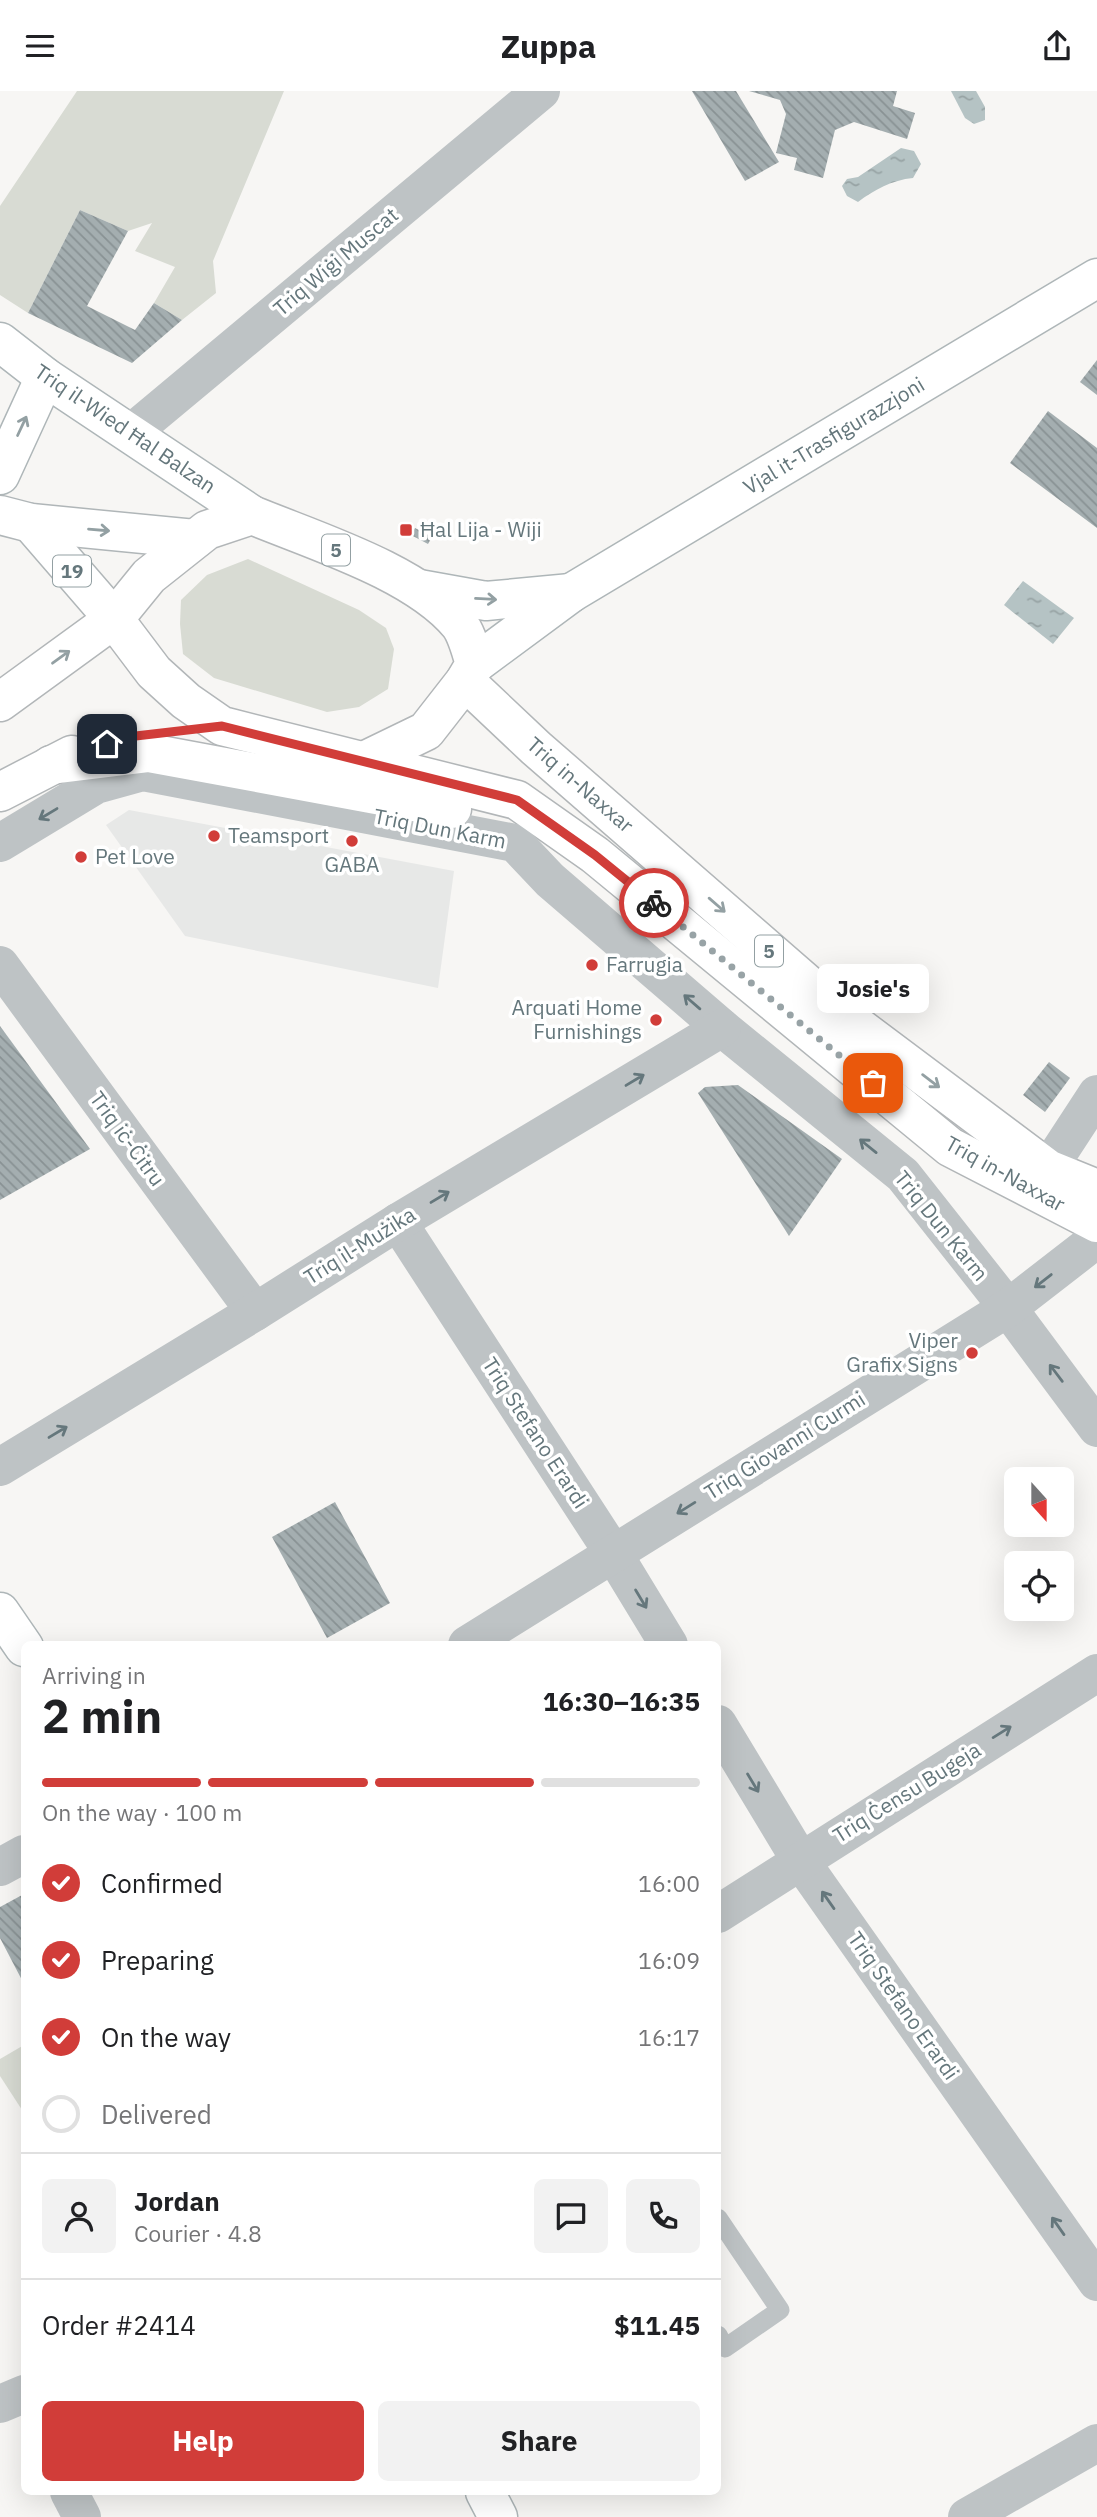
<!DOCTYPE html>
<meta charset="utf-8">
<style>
:root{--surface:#fff;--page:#f2f2f2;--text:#202124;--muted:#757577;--line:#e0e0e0;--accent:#d13d39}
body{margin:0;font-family:"IBM Plex Sans",sans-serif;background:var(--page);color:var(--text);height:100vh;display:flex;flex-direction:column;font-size:26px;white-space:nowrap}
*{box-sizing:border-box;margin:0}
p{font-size:23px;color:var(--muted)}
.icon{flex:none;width:38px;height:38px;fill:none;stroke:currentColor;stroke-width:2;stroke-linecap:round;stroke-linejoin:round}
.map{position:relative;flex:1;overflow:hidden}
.side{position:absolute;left:21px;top:1550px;width:700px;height:854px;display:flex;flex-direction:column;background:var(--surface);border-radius:10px;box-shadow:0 7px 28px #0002}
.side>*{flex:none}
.needle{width:46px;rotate:159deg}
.tools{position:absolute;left:1004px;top:1376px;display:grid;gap:14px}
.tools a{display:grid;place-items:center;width:70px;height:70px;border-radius:10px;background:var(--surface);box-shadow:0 7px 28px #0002;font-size:35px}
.pin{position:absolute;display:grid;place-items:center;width:60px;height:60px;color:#fff;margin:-30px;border-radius:14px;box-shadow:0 4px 10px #0006}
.courier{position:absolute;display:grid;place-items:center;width:70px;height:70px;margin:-35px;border:5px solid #d13d39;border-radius:50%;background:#fff;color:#222;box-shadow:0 2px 9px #0007}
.bubble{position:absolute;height:49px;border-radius:10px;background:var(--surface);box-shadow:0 7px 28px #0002;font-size:23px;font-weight:700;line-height:49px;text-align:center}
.headline em{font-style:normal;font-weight:700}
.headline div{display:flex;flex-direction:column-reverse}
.headline{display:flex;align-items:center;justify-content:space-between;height:119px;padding:0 21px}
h1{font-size:46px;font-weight:700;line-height:52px}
.bar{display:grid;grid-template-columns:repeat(4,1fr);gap:10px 7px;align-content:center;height:84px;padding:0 21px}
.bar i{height:9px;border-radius:5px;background:var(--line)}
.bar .selected{background:var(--accent)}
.bar p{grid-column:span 4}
.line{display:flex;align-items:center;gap:18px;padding:0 21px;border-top:2px solid var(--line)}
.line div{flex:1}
.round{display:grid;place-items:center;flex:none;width:74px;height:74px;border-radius:10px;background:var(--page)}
ol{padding:0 21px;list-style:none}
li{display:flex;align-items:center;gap:21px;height:77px}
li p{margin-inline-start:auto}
li .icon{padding:7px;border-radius:50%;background:var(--accent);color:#fff;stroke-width:4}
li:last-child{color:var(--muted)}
li i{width:38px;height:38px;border:4px solid var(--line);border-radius:50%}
.action{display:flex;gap:14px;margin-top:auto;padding:14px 21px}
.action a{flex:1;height:80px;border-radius:10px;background:var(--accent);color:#fff;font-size:28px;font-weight:700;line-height:80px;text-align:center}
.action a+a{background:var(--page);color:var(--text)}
header{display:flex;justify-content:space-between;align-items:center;height:91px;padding:0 21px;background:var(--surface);font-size:32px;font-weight:700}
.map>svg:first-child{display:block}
.built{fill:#e7e8e7}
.green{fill:#d8dbd3}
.water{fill:url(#water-ripples)}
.building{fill:url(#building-back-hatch)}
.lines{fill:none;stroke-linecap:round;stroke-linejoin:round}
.secondary-casing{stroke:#aeb6b8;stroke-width:41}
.primary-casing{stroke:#b0b6b8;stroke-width:41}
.highway-casing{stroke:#b2b6b8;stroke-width:41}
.lane{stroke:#bec3c5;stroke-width:19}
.street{stroke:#bec3c5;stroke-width:38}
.secondary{stroke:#fff;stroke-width:38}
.primary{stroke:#fff;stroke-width:38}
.highway{stroke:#fff;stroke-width:38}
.oneway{stroke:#93a0a3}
.oneway2{stroke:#65777c}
.done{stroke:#98a3a6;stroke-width:7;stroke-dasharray:0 12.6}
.route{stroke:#d13d39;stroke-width:9}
.poi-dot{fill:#d13d39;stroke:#fff;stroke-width:2.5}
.labels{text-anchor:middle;stroke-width:7;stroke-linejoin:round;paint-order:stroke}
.shield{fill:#fff;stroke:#93a0a3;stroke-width:2}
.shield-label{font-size:19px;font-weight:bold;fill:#65777c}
.street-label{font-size:21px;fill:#65777c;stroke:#fff}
.poi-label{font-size:21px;fill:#65777c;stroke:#fff;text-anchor:start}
</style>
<header><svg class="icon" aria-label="menu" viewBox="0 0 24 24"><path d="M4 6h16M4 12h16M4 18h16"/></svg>Zuppa<svg class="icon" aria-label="share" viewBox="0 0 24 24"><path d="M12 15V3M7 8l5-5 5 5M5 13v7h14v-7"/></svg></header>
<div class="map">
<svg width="1097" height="2426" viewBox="0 0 1097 2426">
<defs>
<pattern id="water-ripples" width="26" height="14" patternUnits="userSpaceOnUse" patternTransform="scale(1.75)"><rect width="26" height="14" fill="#b5c3c4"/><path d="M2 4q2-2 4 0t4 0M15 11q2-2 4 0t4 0" fill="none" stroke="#97a3a4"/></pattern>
<pattern id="building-back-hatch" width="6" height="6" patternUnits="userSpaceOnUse" patternTransform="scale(1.75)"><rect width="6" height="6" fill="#a4aeb0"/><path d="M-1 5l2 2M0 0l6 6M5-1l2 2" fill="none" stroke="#899294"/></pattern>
</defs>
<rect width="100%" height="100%" fill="#f7f6f4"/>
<polygon class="built" points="129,719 454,780 438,897 185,845 106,734"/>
<g class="green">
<polygon points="77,0 284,0 213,170 216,202 182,229 154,212 175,176 135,160 152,132 128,140 80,119 28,222 0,204 0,115"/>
<polygon points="248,468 359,519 386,537 394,558 388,598 359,616 327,621 214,587 183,563 180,533 181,509 207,484"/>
<polygon points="24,1954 24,2022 0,1985 0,1968"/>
</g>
<g class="water">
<polygon points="951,0 976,0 985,16 985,29 974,33 965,27"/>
<path d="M901,57L914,60L921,73L913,87C892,89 874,99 858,111L847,105L842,95L847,88L858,86Z"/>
<polygon points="1023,490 1074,527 1053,553 1004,514"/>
</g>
<g class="building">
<polygon points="692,0 736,0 779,71 745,90"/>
<polygon points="749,0 897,0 893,15 915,22 907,48 854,31 835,39 823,87 794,79 797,67 776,62 786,23 780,9"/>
<polygon points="80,119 128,140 87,215 135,239 154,212 182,229 132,272 28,222"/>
<polygon points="1097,269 1097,304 1080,291"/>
<polygon points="1048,320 1097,357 1097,437 1010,372"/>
<polygon points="415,437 432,446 428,453 411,444"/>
<polygon points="0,935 90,1058 0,1109"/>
<polygon points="1049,971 1070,987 1045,1021 1023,1004"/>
<polygon points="738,994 842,1068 789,1145 698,1002 705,996"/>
<polygon points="335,1411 390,1512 327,1547 272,1446"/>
<polygon points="24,1803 24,1893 0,1847 0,1816"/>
</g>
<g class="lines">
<defs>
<g id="secondary">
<polyline points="0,251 45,286 252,424"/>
<polyline points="0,384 45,286"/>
<polyline points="419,498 486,510 571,502"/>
<polyline points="475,573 571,502 1097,187"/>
<polyline points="0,1521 24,1556"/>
<polyline points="485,2401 498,2426"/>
</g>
<g id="primary">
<polyline points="0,424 31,432 195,448"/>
<polyline points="31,432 114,528"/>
</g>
<g id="highway">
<polyline points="114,528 154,581 186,610 222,635 517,709 595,764 950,1056 1097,1132"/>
<polyline points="465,590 536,657 844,925 1048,1078 1097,1098"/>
<path d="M0,611L114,528L149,485L207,439L252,424C315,450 416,481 459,533C467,543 471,561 475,573L465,590L426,640L362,671"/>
<polyline points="51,674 149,662 452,718"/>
<polyline points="0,701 72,664"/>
</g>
</defs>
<use href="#secondary" class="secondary-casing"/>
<use href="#primary" class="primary-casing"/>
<use href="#highway" class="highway-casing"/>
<polyline class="lane" points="718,2127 780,2219 725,2257 718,2244"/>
<g class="street">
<polyline points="131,342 541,0"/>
<polyline points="0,752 96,694 143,681 515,752 550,789 722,937 903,1084 1008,1217 1097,1337"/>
<polyline points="0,874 255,1221"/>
<polyline points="1048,1078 1097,1003"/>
<polyline points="398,1131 613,1462 669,1554"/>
<polyline points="0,1376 255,1221 398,1131 722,937"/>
<polyline points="467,1554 1008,1217 1097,1148"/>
<polyline points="718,1633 800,1769 1097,2191"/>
<polyline points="0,1776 24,1763"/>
<polyline points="718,1823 1097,1582"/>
<polyline points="0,2313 24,2303"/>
<polyline points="69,2401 82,2426"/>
<polyline points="967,2426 1097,2352"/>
</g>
<use href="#secondary" class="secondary"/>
<use href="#primary" class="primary"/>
<use href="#highway" class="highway"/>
</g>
<defs><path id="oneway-shaft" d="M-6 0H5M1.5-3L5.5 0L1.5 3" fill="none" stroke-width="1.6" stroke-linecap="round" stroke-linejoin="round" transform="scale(1.75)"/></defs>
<g class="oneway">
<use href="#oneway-shaft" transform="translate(22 335) rotate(-65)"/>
<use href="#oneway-shaft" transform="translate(99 439) rotate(5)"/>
<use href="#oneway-shaft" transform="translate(486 508) rotate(3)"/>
<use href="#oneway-shaft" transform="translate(61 566) rotate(-36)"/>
<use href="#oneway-shaft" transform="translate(717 814) rotate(41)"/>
<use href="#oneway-shaft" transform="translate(931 990) rotate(37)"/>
</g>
<g class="oneway2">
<use href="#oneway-shaft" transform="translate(48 723) rotate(149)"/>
<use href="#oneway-shaft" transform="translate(692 911) rotate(-139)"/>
<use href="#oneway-shaft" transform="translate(635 989) rotate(-31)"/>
<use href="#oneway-shaft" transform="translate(868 1055) rotate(-141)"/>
<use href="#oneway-shaft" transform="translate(440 1106) rotate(-31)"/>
<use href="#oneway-shaft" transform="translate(1043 1190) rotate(142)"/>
<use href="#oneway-shaft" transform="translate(1056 1282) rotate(-127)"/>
<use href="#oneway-shaft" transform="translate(58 1341) rotate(-31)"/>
<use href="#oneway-shaft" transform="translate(686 1417) rotate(148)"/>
<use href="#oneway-shaft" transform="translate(641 1508) rotate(59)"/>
<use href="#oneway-shaft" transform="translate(1002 1641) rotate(-32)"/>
<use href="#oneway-shaft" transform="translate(753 1692) rotate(59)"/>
<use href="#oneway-shaft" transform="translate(828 1809) rotate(-125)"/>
<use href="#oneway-shaft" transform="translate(1058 2135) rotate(-125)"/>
</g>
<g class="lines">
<polyline class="done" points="654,812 873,992"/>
<polyline class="route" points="107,653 127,646 222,635 517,709 595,764 654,812"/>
</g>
<g class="poi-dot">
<rect x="399" y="432" width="14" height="14" rx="3.5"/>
<circle cx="214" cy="745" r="7"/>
<circle cx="352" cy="750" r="7"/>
<circle cx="81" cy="766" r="7"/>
<circle cx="592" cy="874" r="7"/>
<circle cx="656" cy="929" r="7"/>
<circle cx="972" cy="1262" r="7"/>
</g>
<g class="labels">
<g class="shield">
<rect x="322" y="443.5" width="28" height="31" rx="5"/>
<rect x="53" y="464.5" width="38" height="31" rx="5"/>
<rect x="755" y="844.5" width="28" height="31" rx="5"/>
</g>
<g class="shield-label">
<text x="336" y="466">5</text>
<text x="72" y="487">19</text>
<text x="769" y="867">5</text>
</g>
<g class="street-label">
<text transform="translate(336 171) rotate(-40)" y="7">Triq Wiġi Muscat</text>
<text transform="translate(125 338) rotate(34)" y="7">Triq il-Wied Ħal Balzan</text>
<text transform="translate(834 345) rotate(-31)" y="7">Vjal it-Trasfigurazzjoni</text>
<text transform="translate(580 694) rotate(41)" y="7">Triq in-Naxxar</text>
<text transform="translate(440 738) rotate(11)" y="7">Triq Dun Karm</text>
<text transform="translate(127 1048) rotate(54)" y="7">Triq iċ-Ċitru</text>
<text transform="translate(1005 1083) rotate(29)" y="7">Triq in-Naxxar</text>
<text transform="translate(941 1135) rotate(51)" y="7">Triq Dun Karm</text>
<text transform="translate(360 1155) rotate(-32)" y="7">Triq il-Mużika</text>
<text transform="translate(535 1342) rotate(57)" y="7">Triq Stefano Erardi</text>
<text transform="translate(785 1355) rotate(-32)" y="7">Triq Giovanni Curmi</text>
<text transform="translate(907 1702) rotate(-32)" y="7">Triq Ċensu Bugeja</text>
<text transform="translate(903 1915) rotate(55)" y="7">Triq Stefano Erardi</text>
</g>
<g class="poi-label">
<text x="420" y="446">Ħal Lija - Wiji</text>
<text x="228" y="752">Teamsport</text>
<text x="95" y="773">Pet Love</text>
<text x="352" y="781" text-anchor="middle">GABA</text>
<text x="606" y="881">Farrugia</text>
<text x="642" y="924" text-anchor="end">Arquati Home<tspan x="642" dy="24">Furnishings</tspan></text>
<text x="958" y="1257" text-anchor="end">Viper<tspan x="958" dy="24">Grafix Signs</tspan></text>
</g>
</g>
</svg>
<div class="tools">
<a><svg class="needle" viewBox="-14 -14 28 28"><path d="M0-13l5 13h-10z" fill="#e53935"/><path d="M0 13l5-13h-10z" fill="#757577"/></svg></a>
<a><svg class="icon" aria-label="locate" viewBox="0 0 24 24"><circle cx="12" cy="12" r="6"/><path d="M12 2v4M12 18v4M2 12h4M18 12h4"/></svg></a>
</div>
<div class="pin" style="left:873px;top:992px;background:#ea580c"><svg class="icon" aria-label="bag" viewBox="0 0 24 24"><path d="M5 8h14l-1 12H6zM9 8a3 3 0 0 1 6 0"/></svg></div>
<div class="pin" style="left:107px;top:653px;background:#1f2937"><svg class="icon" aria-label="home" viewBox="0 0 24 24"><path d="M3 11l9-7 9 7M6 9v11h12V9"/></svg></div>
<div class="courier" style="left:654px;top:812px"><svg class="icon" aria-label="bike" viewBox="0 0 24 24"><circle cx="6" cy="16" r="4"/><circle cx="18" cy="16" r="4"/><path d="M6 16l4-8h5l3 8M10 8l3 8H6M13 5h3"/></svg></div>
<div class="bubble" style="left:817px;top:873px;width:112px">Josie's</div>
<section class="side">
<div class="headline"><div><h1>2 min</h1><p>Arriving in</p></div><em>16:30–16:35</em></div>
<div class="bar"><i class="selected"></i><i class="selected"></i><i class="selected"></i><i></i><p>On the way · 100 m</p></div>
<ol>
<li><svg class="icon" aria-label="check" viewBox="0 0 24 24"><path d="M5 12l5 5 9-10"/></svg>Confirmed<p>16:00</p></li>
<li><svg class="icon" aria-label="check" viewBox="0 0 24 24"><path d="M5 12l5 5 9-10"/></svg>Preparing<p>16:09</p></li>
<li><svg class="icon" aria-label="check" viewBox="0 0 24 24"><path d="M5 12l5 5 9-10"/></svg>On the way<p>16:17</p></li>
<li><i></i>Delivered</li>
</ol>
<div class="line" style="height:126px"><a class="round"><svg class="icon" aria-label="person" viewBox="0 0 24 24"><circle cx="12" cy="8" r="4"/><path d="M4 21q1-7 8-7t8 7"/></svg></a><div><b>Jordan</b><p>Courier · 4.8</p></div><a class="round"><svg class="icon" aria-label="chat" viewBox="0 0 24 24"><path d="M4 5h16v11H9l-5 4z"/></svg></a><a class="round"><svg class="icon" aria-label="phone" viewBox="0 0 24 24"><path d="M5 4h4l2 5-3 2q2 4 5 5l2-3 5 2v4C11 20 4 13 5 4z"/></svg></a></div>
<div class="line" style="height:91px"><div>Order #2414</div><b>$11.45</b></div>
<div class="action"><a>Help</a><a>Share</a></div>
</section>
</div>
